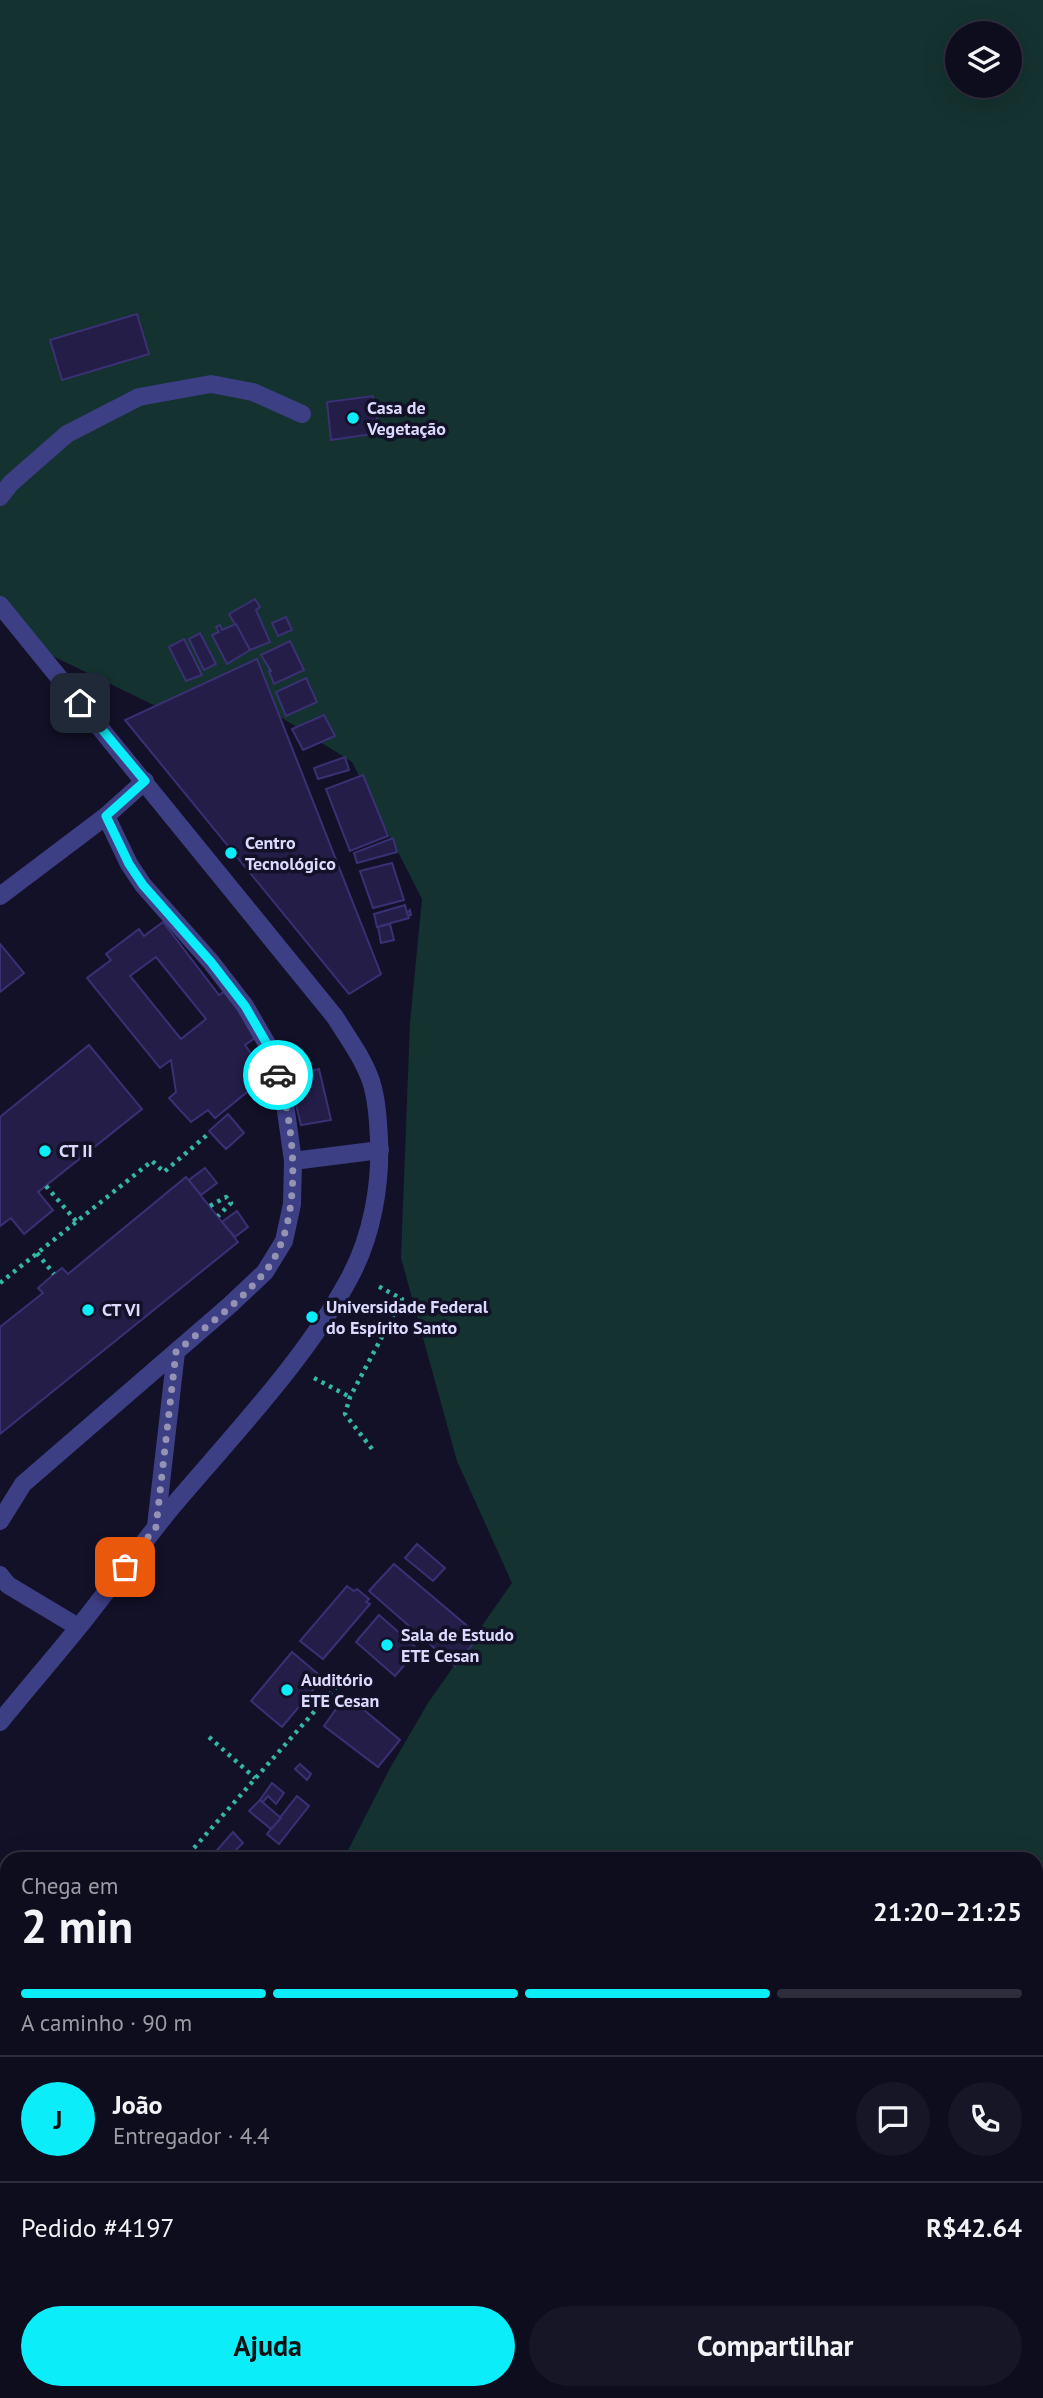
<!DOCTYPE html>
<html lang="pt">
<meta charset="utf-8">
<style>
:root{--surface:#0e0d1e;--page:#171627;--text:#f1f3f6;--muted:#9b9ca4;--line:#2e2d3c;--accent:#0bedf8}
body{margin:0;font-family:"PT Sans",sans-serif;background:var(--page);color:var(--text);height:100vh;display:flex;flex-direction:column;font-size:26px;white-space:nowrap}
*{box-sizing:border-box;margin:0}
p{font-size:23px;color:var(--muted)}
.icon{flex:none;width:38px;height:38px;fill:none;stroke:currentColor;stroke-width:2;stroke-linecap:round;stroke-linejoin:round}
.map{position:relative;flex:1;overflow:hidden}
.panel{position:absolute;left:0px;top:1852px;width:1043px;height:548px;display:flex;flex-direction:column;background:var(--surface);border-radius:21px 21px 0 0;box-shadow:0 7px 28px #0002,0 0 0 2px var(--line)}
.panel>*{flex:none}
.buttons{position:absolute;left:945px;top:21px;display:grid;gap:14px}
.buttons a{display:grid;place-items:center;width:77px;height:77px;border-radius:50%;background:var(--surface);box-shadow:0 7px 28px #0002,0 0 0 2px var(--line);font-size:35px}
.pin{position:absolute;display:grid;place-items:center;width:60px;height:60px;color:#fff;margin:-30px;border-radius:14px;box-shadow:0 4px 10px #0006}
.courier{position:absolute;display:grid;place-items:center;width:70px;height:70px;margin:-35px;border:5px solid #0bedf8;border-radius:50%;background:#fff;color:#222;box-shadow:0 2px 9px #0007}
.headline em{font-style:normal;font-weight:700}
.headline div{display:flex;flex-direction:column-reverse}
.headline{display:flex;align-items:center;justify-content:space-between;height:119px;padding:0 21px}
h1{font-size:46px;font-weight:700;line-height:52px}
.bar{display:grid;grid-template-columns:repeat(4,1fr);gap:10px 7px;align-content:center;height:84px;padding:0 21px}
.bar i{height:9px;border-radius:5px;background:var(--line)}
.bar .current{background:var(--accent)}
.bar p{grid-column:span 4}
.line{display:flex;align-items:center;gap:18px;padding:0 21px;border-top:2px solid var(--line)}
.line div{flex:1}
.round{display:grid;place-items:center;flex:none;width:74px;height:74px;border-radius:37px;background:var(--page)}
.primary-button{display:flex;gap:14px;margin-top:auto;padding:14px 21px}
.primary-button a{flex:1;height:80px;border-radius:42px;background:var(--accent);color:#111;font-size:28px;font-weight:700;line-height:80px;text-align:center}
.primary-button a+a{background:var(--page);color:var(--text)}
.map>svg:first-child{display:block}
.green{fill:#14322f;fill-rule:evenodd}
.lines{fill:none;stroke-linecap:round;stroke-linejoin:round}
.stream{stroke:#102a4c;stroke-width:10}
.building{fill:#241d48;stroke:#3a3074;stroke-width:2;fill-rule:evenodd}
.path{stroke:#34b7a7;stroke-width:4.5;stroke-dasharray:3.5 5;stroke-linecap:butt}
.minor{stroke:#3d3f85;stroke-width:18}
.done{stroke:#9593b3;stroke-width:7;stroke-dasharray:0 12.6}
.route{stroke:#0bedf8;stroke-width:9}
.poi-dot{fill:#0bedf8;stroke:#131128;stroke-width:2.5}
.labels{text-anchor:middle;stroke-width:7;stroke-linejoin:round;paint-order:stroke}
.poi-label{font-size:18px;font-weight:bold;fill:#dbd9fe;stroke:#131128;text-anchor:start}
</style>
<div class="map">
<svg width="1043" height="2398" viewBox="0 0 1043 2398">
<rect width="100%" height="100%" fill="#131128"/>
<path class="green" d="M0,0H1043V2398H0V2256L7,2254V2392H1036V1858H344L389,1770L428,1703L512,1583L457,1461L401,1258L410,1022L422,899L352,762L252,699L164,710L36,648L0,600ZM957,33H1010V86H957Z"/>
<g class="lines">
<polyline class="stream" points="0,1906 7,1907"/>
</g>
<g class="building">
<polygon points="137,314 149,354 62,380 50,340"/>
<polygon points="373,396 379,433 331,440 327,402"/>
<polygon points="255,599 260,607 256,610 270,642 250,650 229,614"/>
<polygon points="286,617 292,630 278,636 272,623"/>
<polygon points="236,624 250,650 227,664 212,635 219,632 216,627 220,625 222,630"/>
<polygon points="200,633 216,664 204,670 189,639"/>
<polygon points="184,639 202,675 186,681 169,647"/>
<polygon points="290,641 304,670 274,684 269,671 271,671 261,655"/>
<polygon points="257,659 381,974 349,994 125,720"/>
<polygon points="306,678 317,702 286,716 276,692"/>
<polygon points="324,715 335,736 303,750 292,729"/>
<polygon points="345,757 349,770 318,779 314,768"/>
<polygon points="363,775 388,836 350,851 326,789"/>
<polygon points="393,838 397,852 357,863 354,853"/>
<polygon points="392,863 404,900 373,908 360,871"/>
<polygon points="405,905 407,913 410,910 411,915 408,915 409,918 377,927 374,914"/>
<path d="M163,922L219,995L225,991L258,1036L245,1045L267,1076L215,1118L208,1110L191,1122L169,1098L176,1092L171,1060L160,1068L87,978L111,960L106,954L139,929L144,936ZM156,957L206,1019L181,1039L130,976Z"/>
<polygon points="390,924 394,940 381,943 378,927"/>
<polygon points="0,944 24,973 0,992"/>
<polygon points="89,1045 142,1109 38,1192 53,1210 24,1234 11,1218 0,1226 0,1117"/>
<polygon points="319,1069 331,1120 301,1125 289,1076"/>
<polygon points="228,1114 244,1133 226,1149 209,1131"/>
<polygon points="205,1168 217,1183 201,1195 189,1180"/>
<polygon points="186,1177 238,1242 0,1434 0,1327 43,1293 38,1288 54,1274 62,1268 68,1274"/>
<polygon points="237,1211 248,1227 235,1237 222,1222"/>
<polygon points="417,1544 445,1568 433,1581 405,1558"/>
<polygon points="394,1564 479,1636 455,1666 369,1591"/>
<polygon points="347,1586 354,1591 357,1589 369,1599 366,1602 370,1604 323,1659 300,1641"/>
<polygon points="379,1615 418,1649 395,1676 356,1642"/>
<polygon points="292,1652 323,1678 282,1727 251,1701"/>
<polygon points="346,1695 400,1740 378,1767 324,1726"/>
<polygon points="300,1764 311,1774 307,1780 295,1769"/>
<polygon points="272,1783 284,1793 276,1804 268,1796 263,1802 260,1800"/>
<polygon points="297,1796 309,1806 279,1844 267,1834"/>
<polygon points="260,1800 281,1818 271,1829 249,1811"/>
<polygon points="233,1832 243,1843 228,1858 210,1858"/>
<polygon points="0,2003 7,2004 7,2073 0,2072"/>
</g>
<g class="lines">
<g class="path">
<polyline points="46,1186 76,1221"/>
<polyline points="210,1206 226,1197 231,1203 218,1216"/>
<polyline points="37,1253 54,1274"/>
<polyline points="0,1283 152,1161 164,1172 207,1135"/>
<polyline points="314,1378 350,1397"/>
<polyline points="372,1449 345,1414 350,1397 402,1299 376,1285"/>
<polyline points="209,1737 255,1778"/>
<polyline points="194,1848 336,1687"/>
<polyline points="0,1993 7,1993"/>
<polyline points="315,2392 323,2398"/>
</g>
<g class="minor">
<polyline points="0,497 11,483 67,434 139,397 211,384 253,392 302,414"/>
<path d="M0,605L335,1017C348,1038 363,1058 371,1081C377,1100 378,1120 379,1139C381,1185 372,1236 350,1277C307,1358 232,1436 172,1507C140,1546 110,1588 78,1628C52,1660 26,1690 0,1722"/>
<polyline points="0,896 106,816 145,781"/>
<polyline points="293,1161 380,1150"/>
<polyline points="0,1521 23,1484 230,1305 265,1272 284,1241 292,1204 293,1161 283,1090 267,1044 245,1006 211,962 143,885 129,864 106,816"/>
<polyline points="156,1526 176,1352"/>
<polyline points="0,1575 8,1585 78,1627"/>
</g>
</g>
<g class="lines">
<path class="done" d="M125,1567L156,1527L176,1352C205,1327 240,1302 264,1273C304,1226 296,1130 278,1075"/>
<polyline class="route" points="80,703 145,781 106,816 129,864 143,885 211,962 245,1006 267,1044 278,1075"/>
</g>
<g class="poi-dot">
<circle cx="353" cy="418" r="7"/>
<circle cx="231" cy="853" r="7"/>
<circle cx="45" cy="1151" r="7"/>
<circle cx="88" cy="1310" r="7"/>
<circle cx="312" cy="1317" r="7"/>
<circle cx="387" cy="1645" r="7"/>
<circle cx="287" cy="1690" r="7"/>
</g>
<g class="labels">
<g class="poi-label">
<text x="367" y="414">Casa de<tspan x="367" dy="21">Vegetação</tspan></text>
<text x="245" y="849">Centro<tspan x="245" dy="21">Tecnológico</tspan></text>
<text x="59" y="1157">CT II</text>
<text x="326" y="1313">Universidade Federal<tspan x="326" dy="21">do Espírito Santo</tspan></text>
<text x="102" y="1316">CT VI</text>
<text x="401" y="1641">Sala de Estudo<tspan x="401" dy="21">ETE Cesan</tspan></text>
<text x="301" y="1686">Auditório<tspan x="301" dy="21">ETE Cesan</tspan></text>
</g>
</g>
</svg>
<div class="buttons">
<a><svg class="icon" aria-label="layers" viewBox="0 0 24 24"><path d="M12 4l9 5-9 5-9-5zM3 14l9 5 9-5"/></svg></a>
</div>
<div class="pin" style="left:125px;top:1567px;background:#ea580c"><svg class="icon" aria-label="bag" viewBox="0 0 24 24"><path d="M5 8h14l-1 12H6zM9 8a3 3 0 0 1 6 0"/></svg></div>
<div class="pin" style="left:80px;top:703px;background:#1f2937"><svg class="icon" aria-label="home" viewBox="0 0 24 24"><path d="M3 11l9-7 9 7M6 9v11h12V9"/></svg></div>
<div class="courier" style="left:278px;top:1075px"><svg class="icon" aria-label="car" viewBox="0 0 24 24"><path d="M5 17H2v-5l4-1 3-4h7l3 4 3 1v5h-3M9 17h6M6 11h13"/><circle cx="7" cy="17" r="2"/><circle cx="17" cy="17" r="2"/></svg></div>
<section class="panel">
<div class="headline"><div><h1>2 min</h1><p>Chega em</p></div><em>21:20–21:25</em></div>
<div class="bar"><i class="current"></i><i class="current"></i><i class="current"></i><i></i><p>A caminho · 90 m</p></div>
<div class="line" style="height:126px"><b class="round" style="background:var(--accent);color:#111">J</b><div><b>João</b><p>Entregador · 4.4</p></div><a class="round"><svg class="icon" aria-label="chat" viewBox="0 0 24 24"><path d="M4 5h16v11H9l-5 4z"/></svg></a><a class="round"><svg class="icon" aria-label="phone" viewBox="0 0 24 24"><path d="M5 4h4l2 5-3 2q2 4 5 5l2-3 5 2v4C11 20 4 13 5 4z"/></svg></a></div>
<div class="line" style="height:91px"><div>Pedido #4197</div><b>R$42.64</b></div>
<div class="primary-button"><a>Ajuda</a><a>Compartilhar</a></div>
</section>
</div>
